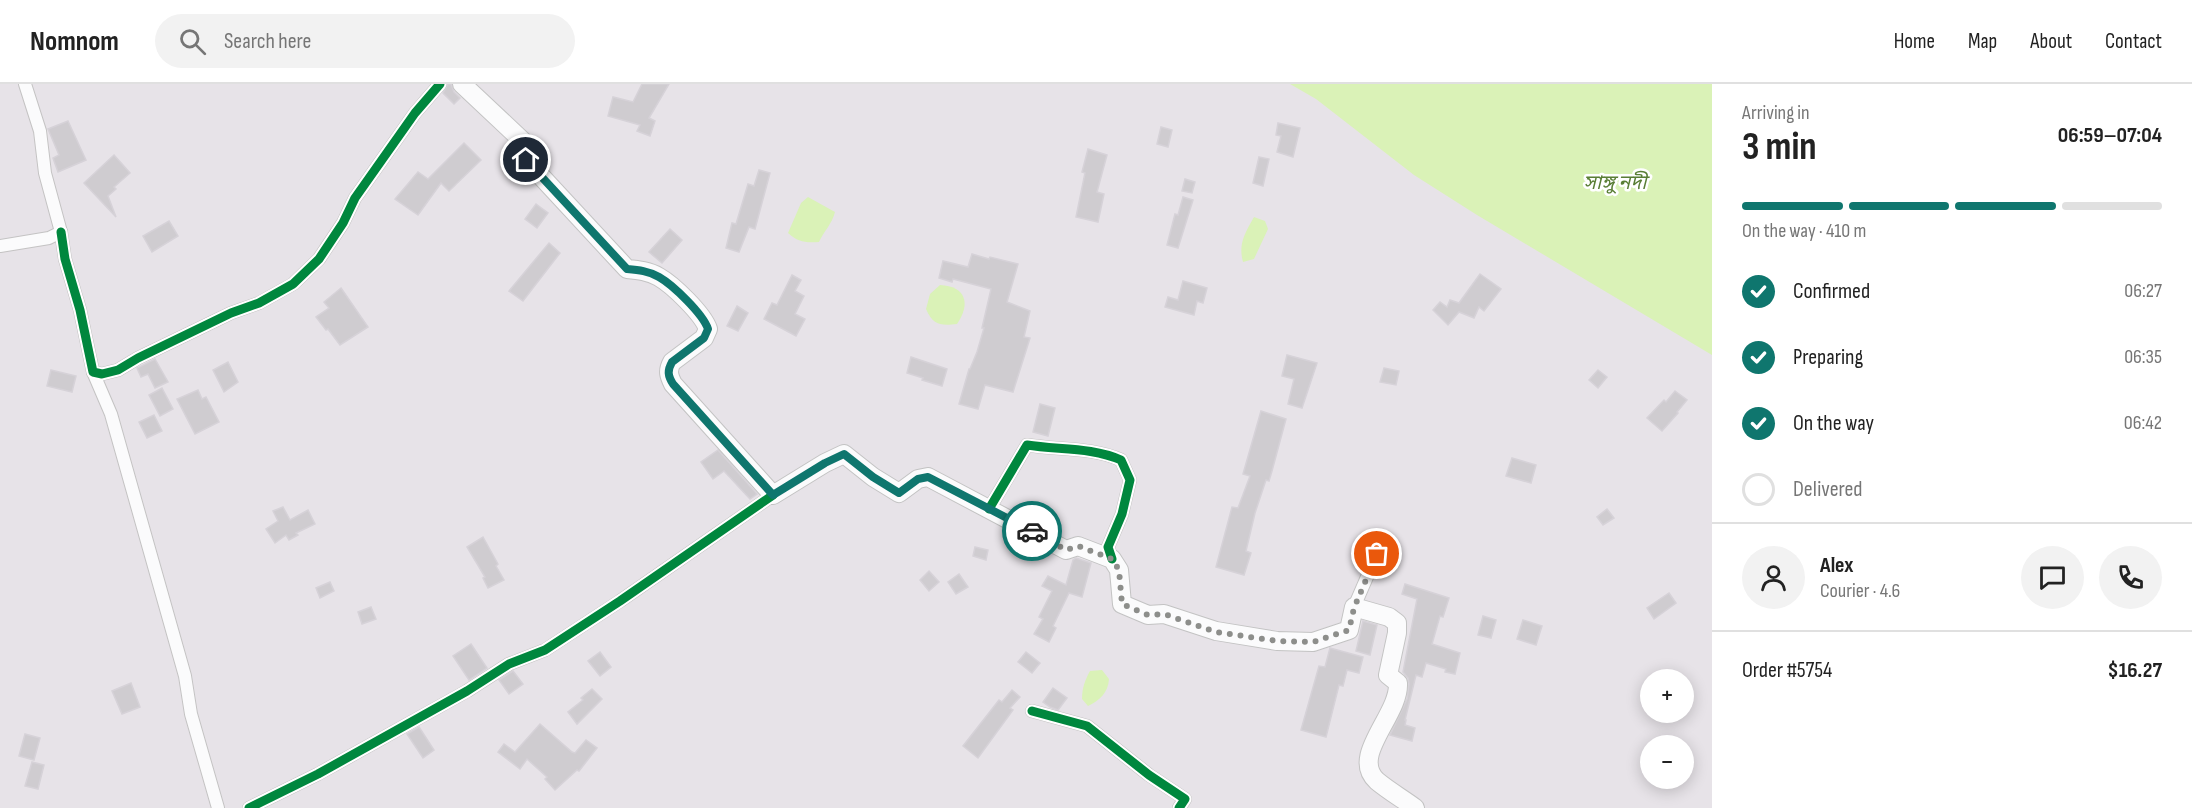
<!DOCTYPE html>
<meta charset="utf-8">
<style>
:root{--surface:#fff;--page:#f2f2f2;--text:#222;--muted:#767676;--line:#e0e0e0;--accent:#0f766e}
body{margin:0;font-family:"Sofia Sans Condensed","Noto Sans Bengali",sans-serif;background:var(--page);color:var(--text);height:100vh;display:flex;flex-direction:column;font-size:22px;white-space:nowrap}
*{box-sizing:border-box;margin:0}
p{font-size:20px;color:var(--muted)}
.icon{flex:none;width:33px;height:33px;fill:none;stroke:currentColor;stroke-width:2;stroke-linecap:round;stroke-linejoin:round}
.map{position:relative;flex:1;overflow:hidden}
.sheet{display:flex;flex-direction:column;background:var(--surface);width:480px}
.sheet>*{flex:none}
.tools{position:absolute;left:1640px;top:585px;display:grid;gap:12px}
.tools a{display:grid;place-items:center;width:54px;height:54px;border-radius:50%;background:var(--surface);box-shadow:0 3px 15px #0003;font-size:30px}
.pin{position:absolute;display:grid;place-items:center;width:51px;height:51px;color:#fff;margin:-26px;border:3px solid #fff;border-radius:50%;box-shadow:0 2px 6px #0007}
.courier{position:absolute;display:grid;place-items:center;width:60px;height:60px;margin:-30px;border:4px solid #0f766e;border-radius:50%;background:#fff;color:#222;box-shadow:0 2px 8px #0007}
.head em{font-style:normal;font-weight:700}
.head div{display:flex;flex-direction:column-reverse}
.head{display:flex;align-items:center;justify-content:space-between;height:102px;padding:0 30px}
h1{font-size:39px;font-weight:700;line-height:45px}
.bar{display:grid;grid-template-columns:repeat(4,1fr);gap:9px 6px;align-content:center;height:72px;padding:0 30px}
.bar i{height:8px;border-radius:4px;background:var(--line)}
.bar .selected{background:var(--accent)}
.bar p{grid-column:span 4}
.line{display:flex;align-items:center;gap:15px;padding:0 30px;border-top:2px solid var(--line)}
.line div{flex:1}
.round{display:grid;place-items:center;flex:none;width:63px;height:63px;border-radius:32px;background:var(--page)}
ol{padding:0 30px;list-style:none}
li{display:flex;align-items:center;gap:18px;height:66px}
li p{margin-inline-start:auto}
li .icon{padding:6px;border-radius:50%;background:var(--accent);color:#fff;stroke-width:4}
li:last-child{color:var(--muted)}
li i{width:33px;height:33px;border:3px solid var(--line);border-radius:50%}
header{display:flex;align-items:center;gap:36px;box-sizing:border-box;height:84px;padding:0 30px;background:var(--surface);border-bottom:2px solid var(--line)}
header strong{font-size:28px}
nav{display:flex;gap:33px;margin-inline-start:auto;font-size:21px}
.search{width:420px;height:54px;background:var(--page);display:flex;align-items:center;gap:15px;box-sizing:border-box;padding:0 21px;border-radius:33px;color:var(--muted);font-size:22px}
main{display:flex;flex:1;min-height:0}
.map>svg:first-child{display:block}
.water{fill:#daf2b7}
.building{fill:#cfccd0;stroke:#d6d2d8;stroke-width:1.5}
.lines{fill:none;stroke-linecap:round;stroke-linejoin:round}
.street-casing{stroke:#c4c3c3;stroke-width:14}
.secondary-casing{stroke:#c3c3c3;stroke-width:20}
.street{stroke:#fbfbfc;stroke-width:12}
.secondary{stroke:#fbfbfc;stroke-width:18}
.cycleway-casing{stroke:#fff;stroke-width:13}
.cycleway{stroke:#00873e;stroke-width:9}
.done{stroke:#8d8e8b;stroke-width:6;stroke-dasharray:0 10.8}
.route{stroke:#0f766e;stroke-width:8}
.labels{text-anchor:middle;stroke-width:5;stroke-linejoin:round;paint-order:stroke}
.water-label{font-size:20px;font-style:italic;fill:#597e35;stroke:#fff}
</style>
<header>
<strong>Nomnom</strong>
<div class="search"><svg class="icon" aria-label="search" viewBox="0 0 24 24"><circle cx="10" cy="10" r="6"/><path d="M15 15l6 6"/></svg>Search here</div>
<nav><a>Home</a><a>Map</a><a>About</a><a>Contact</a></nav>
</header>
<main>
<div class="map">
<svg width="1712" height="724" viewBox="0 0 1712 724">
<rect width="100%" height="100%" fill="#e7e3e8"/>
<g class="water">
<polygon points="1290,0 1712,0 1712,271 1477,131 1414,91 1316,15"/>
<path d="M808,113L835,128C832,140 824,147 819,158C805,159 798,158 788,149L801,119Z"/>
<path d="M1254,133L1265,137L1268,145L1254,175L1243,178C1238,160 1245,149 1254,133Z"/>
<path d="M940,201C966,202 971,220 957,240C940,242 933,241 926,225L930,210Z"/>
<path d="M1102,586L1109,595C1108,609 1100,616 1088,622L1082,615C1082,604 1085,596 1090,587Z"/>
</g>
<g class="building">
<polygon points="448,0 451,0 454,8 460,14 454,20 443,9"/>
<polygon points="642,0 669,0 649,34 655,37 650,52 637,47 640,41 608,32 613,13 633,18"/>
<polygon points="68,37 86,76 58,88 53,74 59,71 48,45"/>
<polygon points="1278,39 1300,44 1293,73 1277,68 1281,52 1276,51"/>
<polygon points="1161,43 1172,46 1168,63 1157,60"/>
<polygon points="464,59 481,76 449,107 441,99 418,131 395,115 418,88 428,95"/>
<polygon points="1088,65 1107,71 1097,108 1104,110 1098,138 1076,133 1085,89 1082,88"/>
<polygon points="114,71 130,89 114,103 116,105 108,112 116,133 84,99"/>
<polygon points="1259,73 1269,75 1263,102 1253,99"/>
<polygon points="759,86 770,89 755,145 749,143 739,168 726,164 732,139 736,140 748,100 754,102"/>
<polygon points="1185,95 1195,98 1192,109 1182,107"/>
<polygon points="1183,113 1193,116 1178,164 1167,161 1175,130 1178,131"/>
<polygon points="536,120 548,129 537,144 525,135"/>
<polygon points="169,137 178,152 152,168 143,152"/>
<polygon points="670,145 682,156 662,179 649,168"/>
<polygon points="549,159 560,169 523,217 509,207"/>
<polygon points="972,170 989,175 990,173 1018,180 1007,218 1030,227 1024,253 1030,254 1013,308 985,301 978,325 959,320 969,285 970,285 977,268 984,244 982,244 991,205 953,195 952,198 939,194 943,177 968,183"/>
<polygon points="1480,190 1501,205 1484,227 1479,223 1474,234 1459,228 1448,241 1433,226 1440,218 1447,223 1450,216 1459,219"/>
<polygon points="792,191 801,196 795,207 804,212 795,230 805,235 796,252 764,235 772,219 777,221"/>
<polygon points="1183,197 1207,204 1203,219 1197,217 1194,231 1165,223 1168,213 1178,216"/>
<polygon points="341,204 368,243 340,261 328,245 326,246 316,233 329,224 324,218"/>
<polygon points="737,222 748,229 738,247 727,242"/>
<polygon points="1287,271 1317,279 1302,324 1288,320 1294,295 1282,292"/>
<polygon points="911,273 947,285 942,302 922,296 923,294 907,289"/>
<polygon points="155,275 168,298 155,304 148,290 141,293 137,284"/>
<polygon points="228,278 238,298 224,308 213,286"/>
<polygon points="1384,284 1399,287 1396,301 1380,298"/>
<polygon points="51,286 76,292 72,308 47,302"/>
<polygon points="1598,286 1607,293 1598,304 1589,296"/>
<polygon points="162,304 173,325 160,332 149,311"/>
<polygon points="198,306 202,315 206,313 219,338 195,350 177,315"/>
<polygon points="1675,307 1687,316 1677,328 1678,329 1662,347 1647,334 1664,316 1666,318"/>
<polygon points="1040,320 1055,324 1048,352 1033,348"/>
<polygon points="1261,327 1286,335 1272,387 1269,397 1266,396 1255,429 1246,467 1251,469 1244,491 1216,483 1232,423 1238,424 1250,392 1243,390"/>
<polygon points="154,331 162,347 147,354 139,338"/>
<polygon points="718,366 757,410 750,415 724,387 713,395 701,378"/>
<polygon points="1512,374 1536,381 1531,399 1506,392"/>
<polygon points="283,423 290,436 308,426 315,440 296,449 298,451 289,456 286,451 275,459 266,445 278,437 273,427"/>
<polygon points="1607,425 1614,434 1603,441 1597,433"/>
<polygon points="483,453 498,480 496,482 504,496 488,504 483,494 485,493 467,463"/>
<polygon points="975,463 988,466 986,476 973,472"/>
<polygon points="1076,474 1091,479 1082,513 1069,509 1053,542 1056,544 1049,558 1034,550 1043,535 1039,533 1052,507 1042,502 1048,492 1066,501 1073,476"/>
<polygon points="929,487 939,498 929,507 920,496"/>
<polygon points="959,490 968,503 956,510 948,498"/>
<polygon points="330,498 334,507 320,514 316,504"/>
<polygon points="1405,500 1449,514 1443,533 1440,532 1432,560 1460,569 1455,590 1445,588 1446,585 1426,579 1422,593 1416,591 1405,636 1406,636 1405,641 1415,644 1412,657 1390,651 1407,615 1409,600 1408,594 1403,588 1417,515 1402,510"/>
<polygon points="1669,509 1676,519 1654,535 1647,524"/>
<polygon points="371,523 376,535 362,540 358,528"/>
<polygon points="1483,532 1496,536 1491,554 1478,551"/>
<polygon points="1523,536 1542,542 1536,561 1517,555"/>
<polygon points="1363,537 1377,541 1370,571 1356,567"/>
<polygon points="471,560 487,584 469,596 453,572"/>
<polygon points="1330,564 1363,573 1359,589 1347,586 1343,602 1339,601 1326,653 1301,646 1319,582 1325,583"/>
<polygon points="600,568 611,583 600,592 588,577"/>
<polygon points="1026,568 1040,579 1032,589 1018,578"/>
<polygon points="513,587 523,600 509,610 499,596"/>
<polygon points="131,599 140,623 122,630 112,607"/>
<polygon points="1053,604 1067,614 1058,626 1050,623 1043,618"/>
<polygon points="592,605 602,615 577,640 568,628 583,616 581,614"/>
<polygon points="1012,606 1020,613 1010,624 1013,626 978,674 963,662 999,616 1002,618"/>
<polygon points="540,640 572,668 575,669 586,656 597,664 579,687 577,686 555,706 545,695 547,693 527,675 520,685 498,668 504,660 515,668"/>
<polygon points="419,643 434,666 423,674 407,650"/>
<polygon points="25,650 40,654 34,676 19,672"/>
<polygon points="32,678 44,681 38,705 25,702"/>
</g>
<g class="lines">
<defs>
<g id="street">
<polyline points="61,148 65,175 80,226 93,288 102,290 118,286 138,274 231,229 259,219 293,200 319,175 343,139 355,114 415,29 440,0"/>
<polyline points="0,162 49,154 61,148 45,89 40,47 25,0"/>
<polyline points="93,288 111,330 185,592 191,630 218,724"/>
<path d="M989,425L1027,361C1058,366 1092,363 1121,376L1130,396L1122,430L1108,463L1112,475"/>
<polyline points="1354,523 1377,470"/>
<polyline points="1032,627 1087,642 1149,691 1185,715 1179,724"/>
<polyline points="249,724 318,690 467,607 509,580 545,566 620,517 773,411"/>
</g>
<path id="secondary" d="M462,0L528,62L526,76L627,185C638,186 649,187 659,193C673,201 703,230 708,245L704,254L672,278C667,287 669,292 673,300L773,411L825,379L844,370L873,393L899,409L918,395L928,393L1066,466L1078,462L1112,475L1119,486L1122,520L1148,531L1164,530L1216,547L1277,557L1313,558L1349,546L1354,523L1389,533L1397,539V549L1388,591L1398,599C1400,631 1349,672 1377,697C1389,707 1403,715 1415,724"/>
</defs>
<use href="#street" class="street-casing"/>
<use href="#secondary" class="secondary-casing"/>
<use href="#street" class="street"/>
<use href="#secondary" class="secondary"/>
<defs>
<g id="cycleway">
<polyline points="61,148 65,175 80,226 93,288 102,290 118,286 138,274 231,229 259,219 293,200 319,175 343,139 355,114 415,29 440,0"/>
<path d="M989,425L1027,361C1058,366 1092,363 1121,376L1130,396L1122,430L1108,463L1112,475"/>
<polyline points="1032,627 1087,642 1149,691 1185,715 1179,724"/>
<polyline points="249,724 318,690 467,607 509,580 545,566 620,517 773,411"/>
</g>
</defs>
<use href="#cycleway" class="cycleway-casing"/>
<use href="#cycleway" class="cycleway"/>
</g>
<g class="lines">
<polyline class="done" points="1032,447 1066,466 1078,462 1112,475 1119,486 1122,520 1148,531 1164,530 1216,548 1277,557 1313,558 1349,546 1354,524 1377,470"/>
<path class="route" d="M526,76L627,185C638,186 649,187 659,193C673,201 703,230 708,245L704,254L672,278C667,287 668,292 673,300L773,411L825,379L844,370L873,393L899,409L918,395L928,393L1032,447"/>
</g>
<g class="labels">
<g class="water-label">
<text x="1615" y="105">সাঙ্গু নদী</text>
</g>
</g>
</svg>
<div class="tools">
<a>+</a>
<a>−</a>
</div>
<div class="pin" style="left:1377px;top:470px;background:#ea580c"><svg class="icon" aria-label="bag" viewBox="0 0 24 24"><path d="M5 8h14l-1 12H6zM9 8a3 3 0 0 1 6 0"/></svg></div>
<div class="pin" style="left:526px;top:76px;background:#1f2937"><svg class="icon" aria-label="home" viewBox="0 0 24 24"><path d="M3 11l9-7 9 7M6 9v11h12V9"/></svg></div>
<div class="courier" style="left:1032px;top:447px"><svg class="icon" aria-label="car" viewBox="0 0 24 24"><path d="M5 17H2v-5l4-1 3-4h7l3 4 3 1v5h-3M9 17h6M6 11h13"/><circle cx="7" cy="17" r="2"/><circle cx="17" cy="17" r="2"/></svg></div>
</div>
<section class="sheet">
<div class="head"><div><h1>3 min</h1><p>Arriving in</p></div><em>06:59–07:04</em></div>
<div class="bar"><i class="selected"></i><i class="selected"></i><i class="selected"></i><i></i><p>On the way · 410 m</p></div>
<ol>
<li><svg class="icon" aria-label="check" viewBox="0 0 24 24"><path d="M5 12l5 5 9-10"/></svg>Confirmed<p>06:27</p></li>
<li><svg class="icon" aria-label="check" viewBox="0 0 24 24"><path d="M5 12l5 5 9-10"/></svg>Preparing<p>06:35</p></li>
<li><svg class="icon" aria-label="check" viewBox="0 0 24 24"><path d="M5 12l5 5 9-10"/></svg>On the way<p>06:42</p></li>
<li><i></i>Delivered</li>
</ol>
<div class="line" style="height:108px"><a class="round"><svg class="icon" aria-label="person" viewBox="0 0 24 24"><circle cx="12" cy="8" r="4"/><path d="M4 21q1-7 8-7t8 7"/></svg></a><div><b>Alex</b><p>Courier · 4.6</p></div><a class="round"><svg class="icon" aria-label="chat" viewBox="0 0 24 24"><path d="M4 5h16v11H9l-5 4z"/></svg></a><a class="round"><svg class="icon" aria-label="phone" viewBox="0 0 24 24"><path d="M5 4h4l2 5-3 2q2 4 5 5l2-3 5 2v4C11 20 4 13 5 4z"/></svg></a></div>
<div class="line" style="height:78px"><div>Order #5754</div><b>$16.27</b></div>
</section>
</main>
